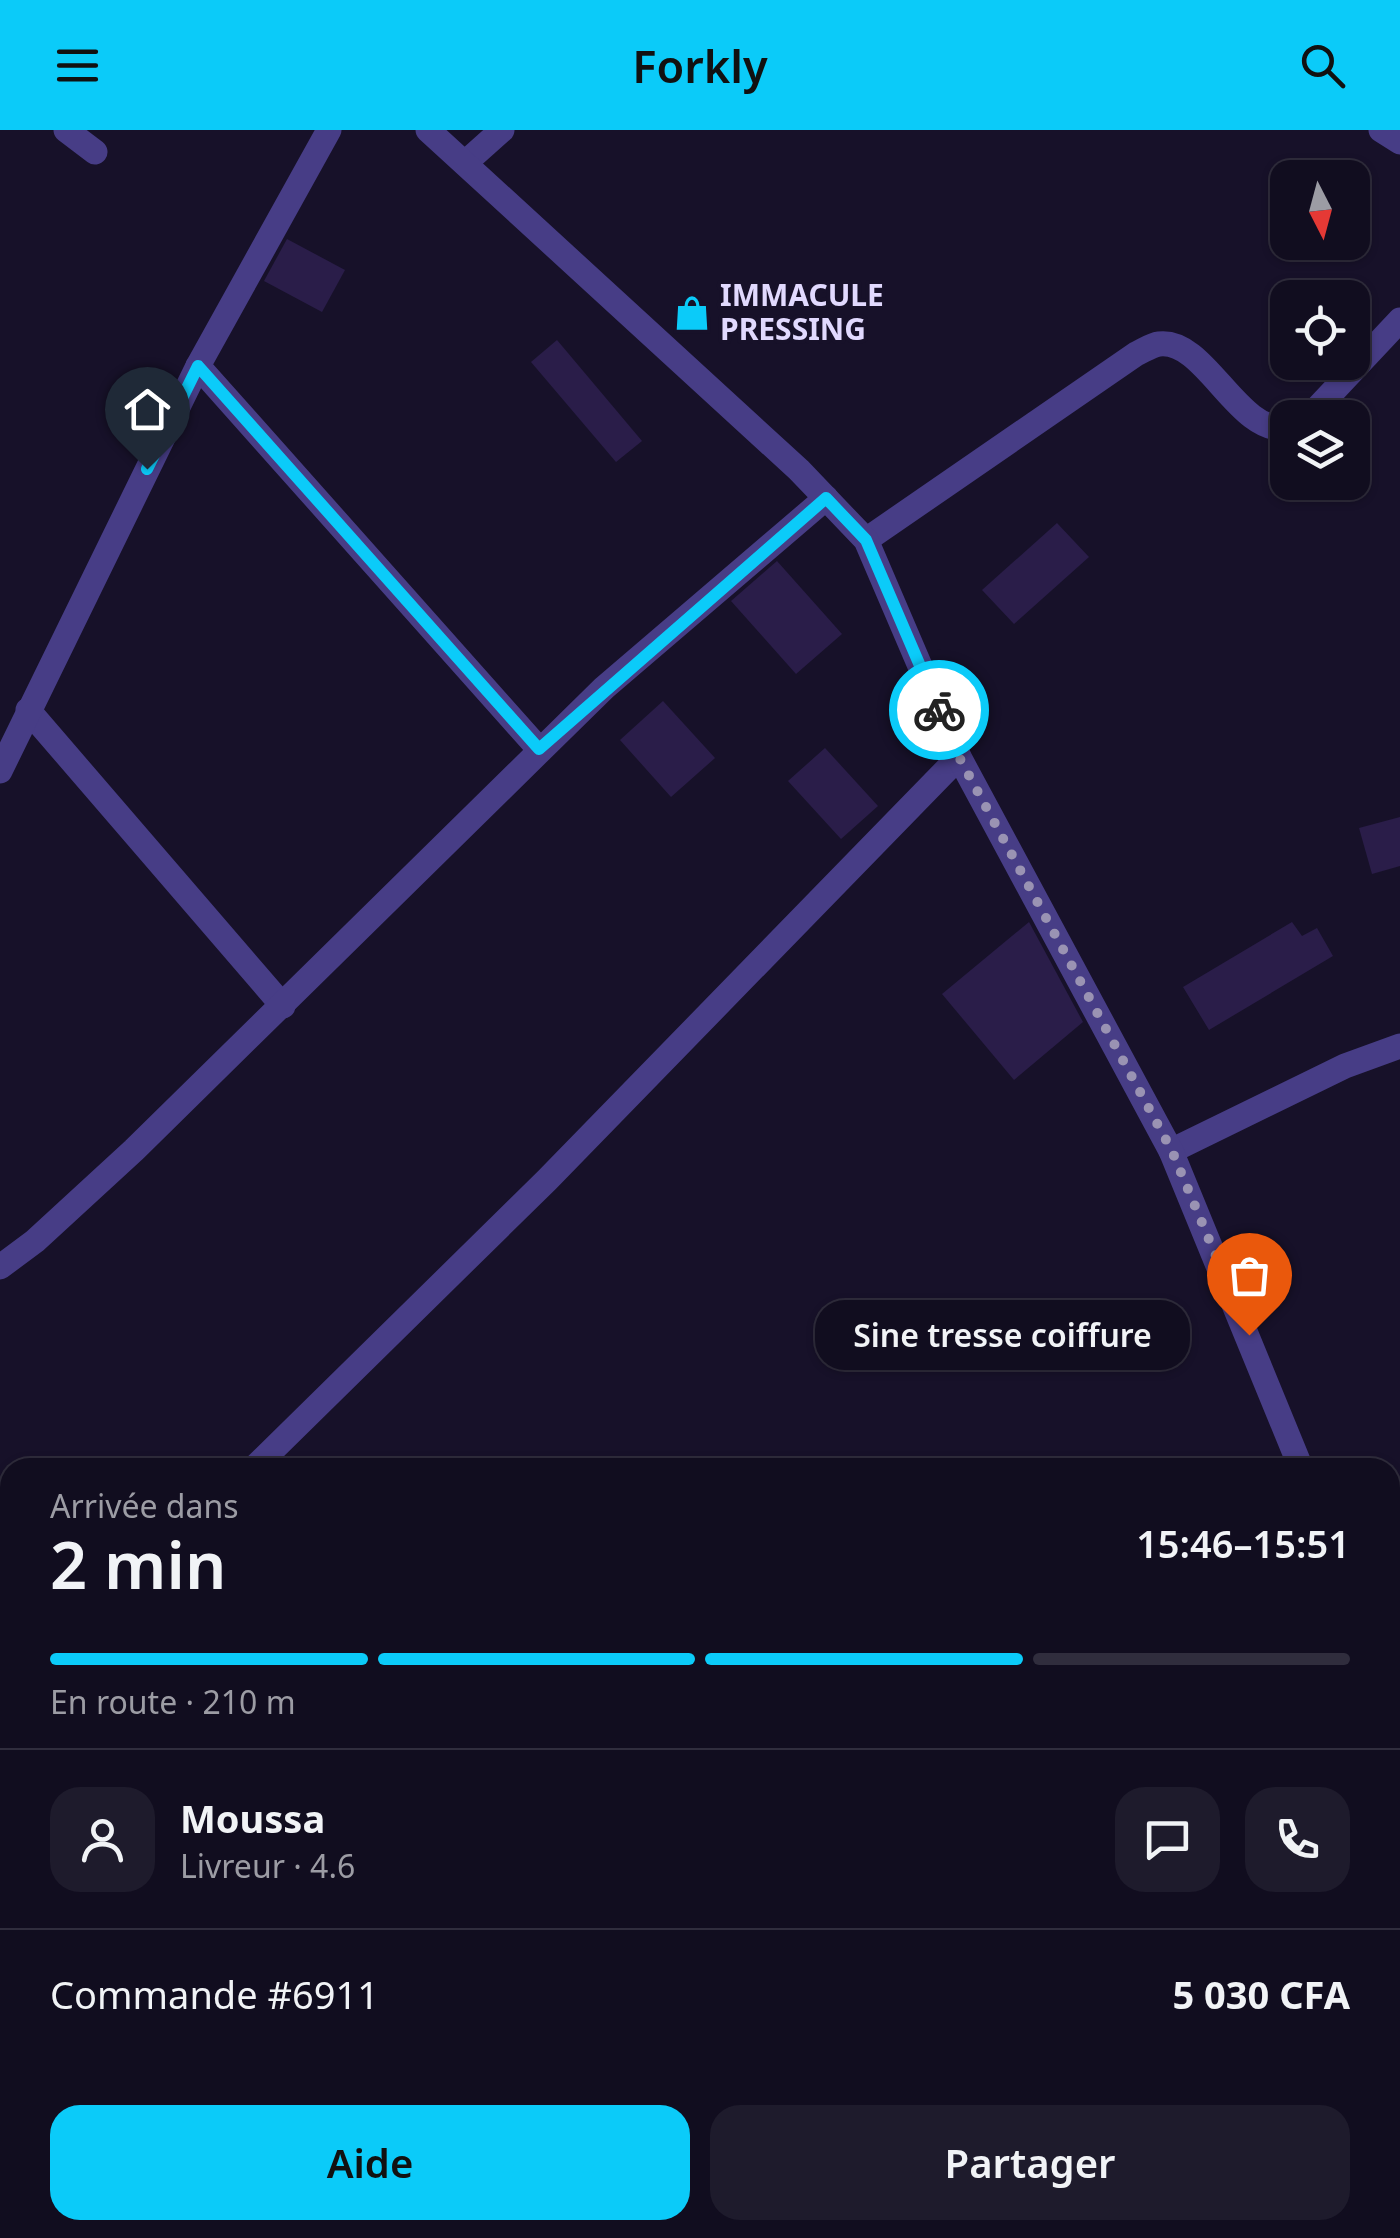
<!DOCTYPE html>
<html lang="fr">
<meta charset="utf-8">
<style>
:root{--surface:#110d1f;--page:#1e1b2c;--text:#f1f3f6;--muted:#9c9ca4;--line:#302d3d;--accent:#0bcbf9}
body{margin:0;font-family:"Noto Sans",sans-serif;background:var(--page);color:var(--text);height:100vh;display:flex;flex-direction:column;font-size:38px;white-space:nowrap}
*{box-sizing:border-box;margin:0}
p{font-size:32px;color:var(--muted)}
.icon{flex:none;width:55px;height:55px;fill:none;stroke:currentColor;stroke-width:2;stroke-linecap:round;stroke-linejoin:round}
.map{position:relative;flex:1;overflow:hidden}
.drawer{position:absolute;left:0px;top:1328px;width:1400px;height:782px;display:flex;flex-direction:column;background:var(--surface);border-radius:30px 30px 0 0;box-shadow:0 2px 8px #0004,0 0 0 2px var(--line)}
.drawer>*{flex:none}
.needle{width:65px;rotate:174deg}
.tools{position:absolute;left:1270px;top:30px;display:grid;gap:20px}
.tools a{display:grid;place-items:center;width:100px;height:100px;border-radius:20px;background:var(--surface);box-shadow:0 2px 8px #0004,0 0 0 2px var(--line);font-size:50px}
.pin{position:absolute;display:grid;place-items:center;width:85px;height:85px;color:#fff;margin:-102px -42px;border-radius:50% 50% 50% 0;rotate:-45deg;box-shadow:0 0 10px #0007}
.pin .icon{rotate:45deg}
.courier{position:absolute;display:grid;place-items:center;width:100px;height:100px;margin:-50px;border:8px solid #0bcbf9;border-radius:50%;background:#fff;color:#222;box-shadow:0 2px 12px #0007}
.bubble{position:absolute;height:70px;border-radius:30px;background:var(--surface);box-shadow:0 2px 8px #0004,0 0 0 2px var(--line);font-size:32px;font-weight:600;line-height:70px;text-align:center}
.head em{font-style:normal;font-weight:600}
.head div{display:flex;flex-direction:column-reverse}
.head{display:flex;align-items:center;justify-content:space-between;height:170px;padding:0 50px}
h1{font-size:65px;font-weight:600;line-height:75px}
.bar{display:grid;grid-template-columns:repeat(4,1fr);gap:15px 10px;align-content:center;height:120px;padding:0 50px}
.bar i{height:12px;border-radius:8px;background:var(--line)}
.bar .current{background:var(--accent)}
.bar p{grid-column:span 4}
.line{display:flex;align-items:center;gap:25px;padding:0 50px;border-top:2px solid var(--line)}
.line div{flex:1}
.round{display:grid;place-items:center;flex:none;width:105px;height:105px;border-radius:30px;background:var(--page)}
.primary-button{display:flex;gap:20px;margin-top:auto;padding:20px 50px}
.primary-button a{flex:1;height:115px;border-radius:30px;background:var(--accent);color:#111;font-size:40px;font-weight:600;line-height:115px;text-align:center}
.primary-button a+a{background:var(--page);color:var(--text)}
header{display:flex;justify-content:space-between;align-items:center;height:130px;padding:0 50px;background:var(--accent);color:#111;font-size:45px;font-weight:600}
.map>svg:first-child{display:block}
.building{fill:#2a1d49}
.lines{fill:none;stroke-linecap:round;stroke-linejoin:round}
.minor{stroke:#473d86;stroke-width:25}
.tertiary{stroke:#473d86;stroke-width:25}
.done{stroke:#9a93b3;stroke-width:10;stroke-dasharray:0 18}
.route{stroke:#0bcbf9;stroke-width:12}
.labels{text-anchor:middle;stroke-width:8;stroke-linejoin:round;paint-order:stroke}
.poi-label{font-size:30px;font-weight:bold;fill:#e1d9fe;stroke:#171129;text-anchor:start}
</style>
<header><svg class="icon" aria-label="menu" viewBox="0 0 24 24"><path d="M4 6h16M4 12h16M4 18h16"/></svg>Forkly<svg class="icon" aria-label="search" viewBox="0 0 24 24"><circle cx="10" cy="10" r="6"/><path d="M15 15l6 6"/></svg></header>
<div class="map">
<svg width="1400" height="2108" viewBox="0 0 1400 2108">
<rect width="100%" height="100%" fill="#171129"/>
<g class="building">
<polygon points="287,109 345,140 322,182 264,151"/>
<polygon points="557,210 642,311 616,332 531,232"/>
<polygon points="1057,393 1089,427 1014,494 982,460"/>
<polygon points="777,431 842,504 796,544 731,471"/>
<polygon points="663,571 715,628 671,667 620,610"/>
<polygon points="825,618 878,676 841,709 788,651"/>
<polygon points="1400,687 1400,736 1372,744 1359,698"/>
<polygon points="1029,792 1083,892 1014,950 942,864"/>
<polygon points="1292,792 1302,806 1317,798 1333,826 1209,900 1183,857"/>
</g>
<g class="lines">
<g class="minor">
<polyline points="66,0 95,22"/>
<polyline points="1381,0 1400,12"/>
<polyline points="465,33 502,0"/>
<polyline points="198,236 539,619"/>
<polyline points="1308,288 1400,190"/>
<path d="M866,410L1136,224C1143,221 1151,215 1159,214C1206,208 1237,305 1288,298"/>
<polyline points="28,580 283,876"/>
<polyline points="0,641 198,236 329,0"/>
<polyline points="1171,1021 1345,936 1400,916"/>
<polyline points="0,1137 35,1111 134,1020 604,558 826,368"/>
<polyline points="254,1338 547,1050 959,627"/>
<polyline points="1390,1425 1400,1412"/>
<polyline points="0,1551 10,1555"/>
<polyline points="1390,1765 1400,1763"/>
<polyline points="1390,1849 1400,1848"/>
<polyline points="0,1919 10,1929"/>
<polyline points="187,2100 195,2108"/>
<polyline points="531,2108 534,2100"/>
</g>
<g class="tertiary">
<polyline points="428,0 799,340 866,410 959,627 1171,1021 1301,1338"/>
<polyline points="1390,1600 1400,1633"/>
</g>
</g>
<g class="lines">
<polyline class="done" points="939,580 959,627 1172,1021 1249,1205"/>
<polyline class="route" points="147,339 198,236 539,619 826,368 866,410 939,580"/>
</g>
<defs>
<symbol id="shop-bare" viewBox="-9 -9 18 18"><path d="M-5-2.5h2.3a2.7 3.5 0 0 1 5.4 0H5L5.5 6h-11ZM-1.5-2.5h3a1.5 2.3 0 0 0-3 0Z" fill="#0bcbf9" stroke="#171129" stroke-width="2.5" paint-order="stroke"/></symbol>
</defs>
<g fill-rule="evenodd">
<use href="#shop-bare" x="667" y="158" width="50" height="50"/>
</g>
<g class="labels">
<g class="poi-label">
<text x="720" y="176">IMMACULE<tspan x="720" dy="34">PRESSING</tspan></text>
</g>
</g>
</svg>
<div class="tools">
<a><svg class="needle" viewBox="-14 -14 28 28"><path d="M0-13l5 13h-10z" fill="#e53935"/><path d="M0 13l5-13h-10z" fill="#9c9ca4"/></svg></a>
<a><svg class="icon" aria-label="locate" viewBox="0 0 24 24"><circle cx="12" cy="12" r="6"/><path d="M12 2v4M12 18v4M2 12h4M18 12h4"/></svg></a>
<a><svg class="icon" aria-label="layers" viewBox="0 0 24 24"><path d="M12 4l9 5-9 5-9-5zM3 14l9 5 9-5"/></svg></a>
</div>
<div class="pin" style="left:1249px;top:1205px;background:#ea580c"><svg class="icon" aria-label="bag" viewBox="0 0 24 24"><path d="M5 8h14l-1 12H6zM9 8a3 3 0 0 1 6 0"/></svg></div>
<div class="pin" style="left:147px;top:339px;background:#1f2937"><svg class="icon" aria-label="home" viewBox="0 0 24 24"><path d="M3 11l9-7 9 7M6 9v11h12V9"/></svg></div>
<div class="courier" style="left:939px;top:580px"><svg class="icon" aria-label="bike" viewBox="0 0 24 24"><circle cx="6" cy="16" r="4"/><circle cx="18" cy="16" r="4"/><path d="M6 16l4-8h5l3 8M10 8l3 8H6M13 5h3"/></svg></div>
<div class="bubble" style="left:815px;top:1170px;width:375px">Sine tresse coiffure</div>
<section class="drawer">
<div class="head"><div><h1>2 min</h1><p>Arrivée dans</p></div><em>15:46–15:51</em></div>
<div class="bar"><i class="current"></i><i class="current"></i><i class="current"></i><i></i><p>En route · 210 m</p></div>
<div class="line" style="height:180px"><a class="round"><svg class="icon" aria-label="person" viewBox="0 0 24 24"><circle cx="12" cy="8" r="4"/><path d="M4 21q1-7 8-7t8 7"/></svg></a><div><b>Moussa</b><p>Livreur · 4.6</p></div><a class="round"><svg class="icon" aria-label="chat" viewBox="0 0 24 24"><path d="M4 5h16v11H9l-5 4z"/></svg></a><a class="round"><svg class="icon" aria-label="phone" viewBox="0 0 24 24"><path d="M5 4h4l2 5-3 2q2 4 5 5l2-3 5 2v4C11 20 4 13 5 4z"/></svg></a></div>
<div class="line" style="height:130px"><div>Commande #6911</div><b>5 030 CFA</b></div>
<div class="primary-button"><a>Aide</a><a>Partager</a></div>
</section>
</div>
